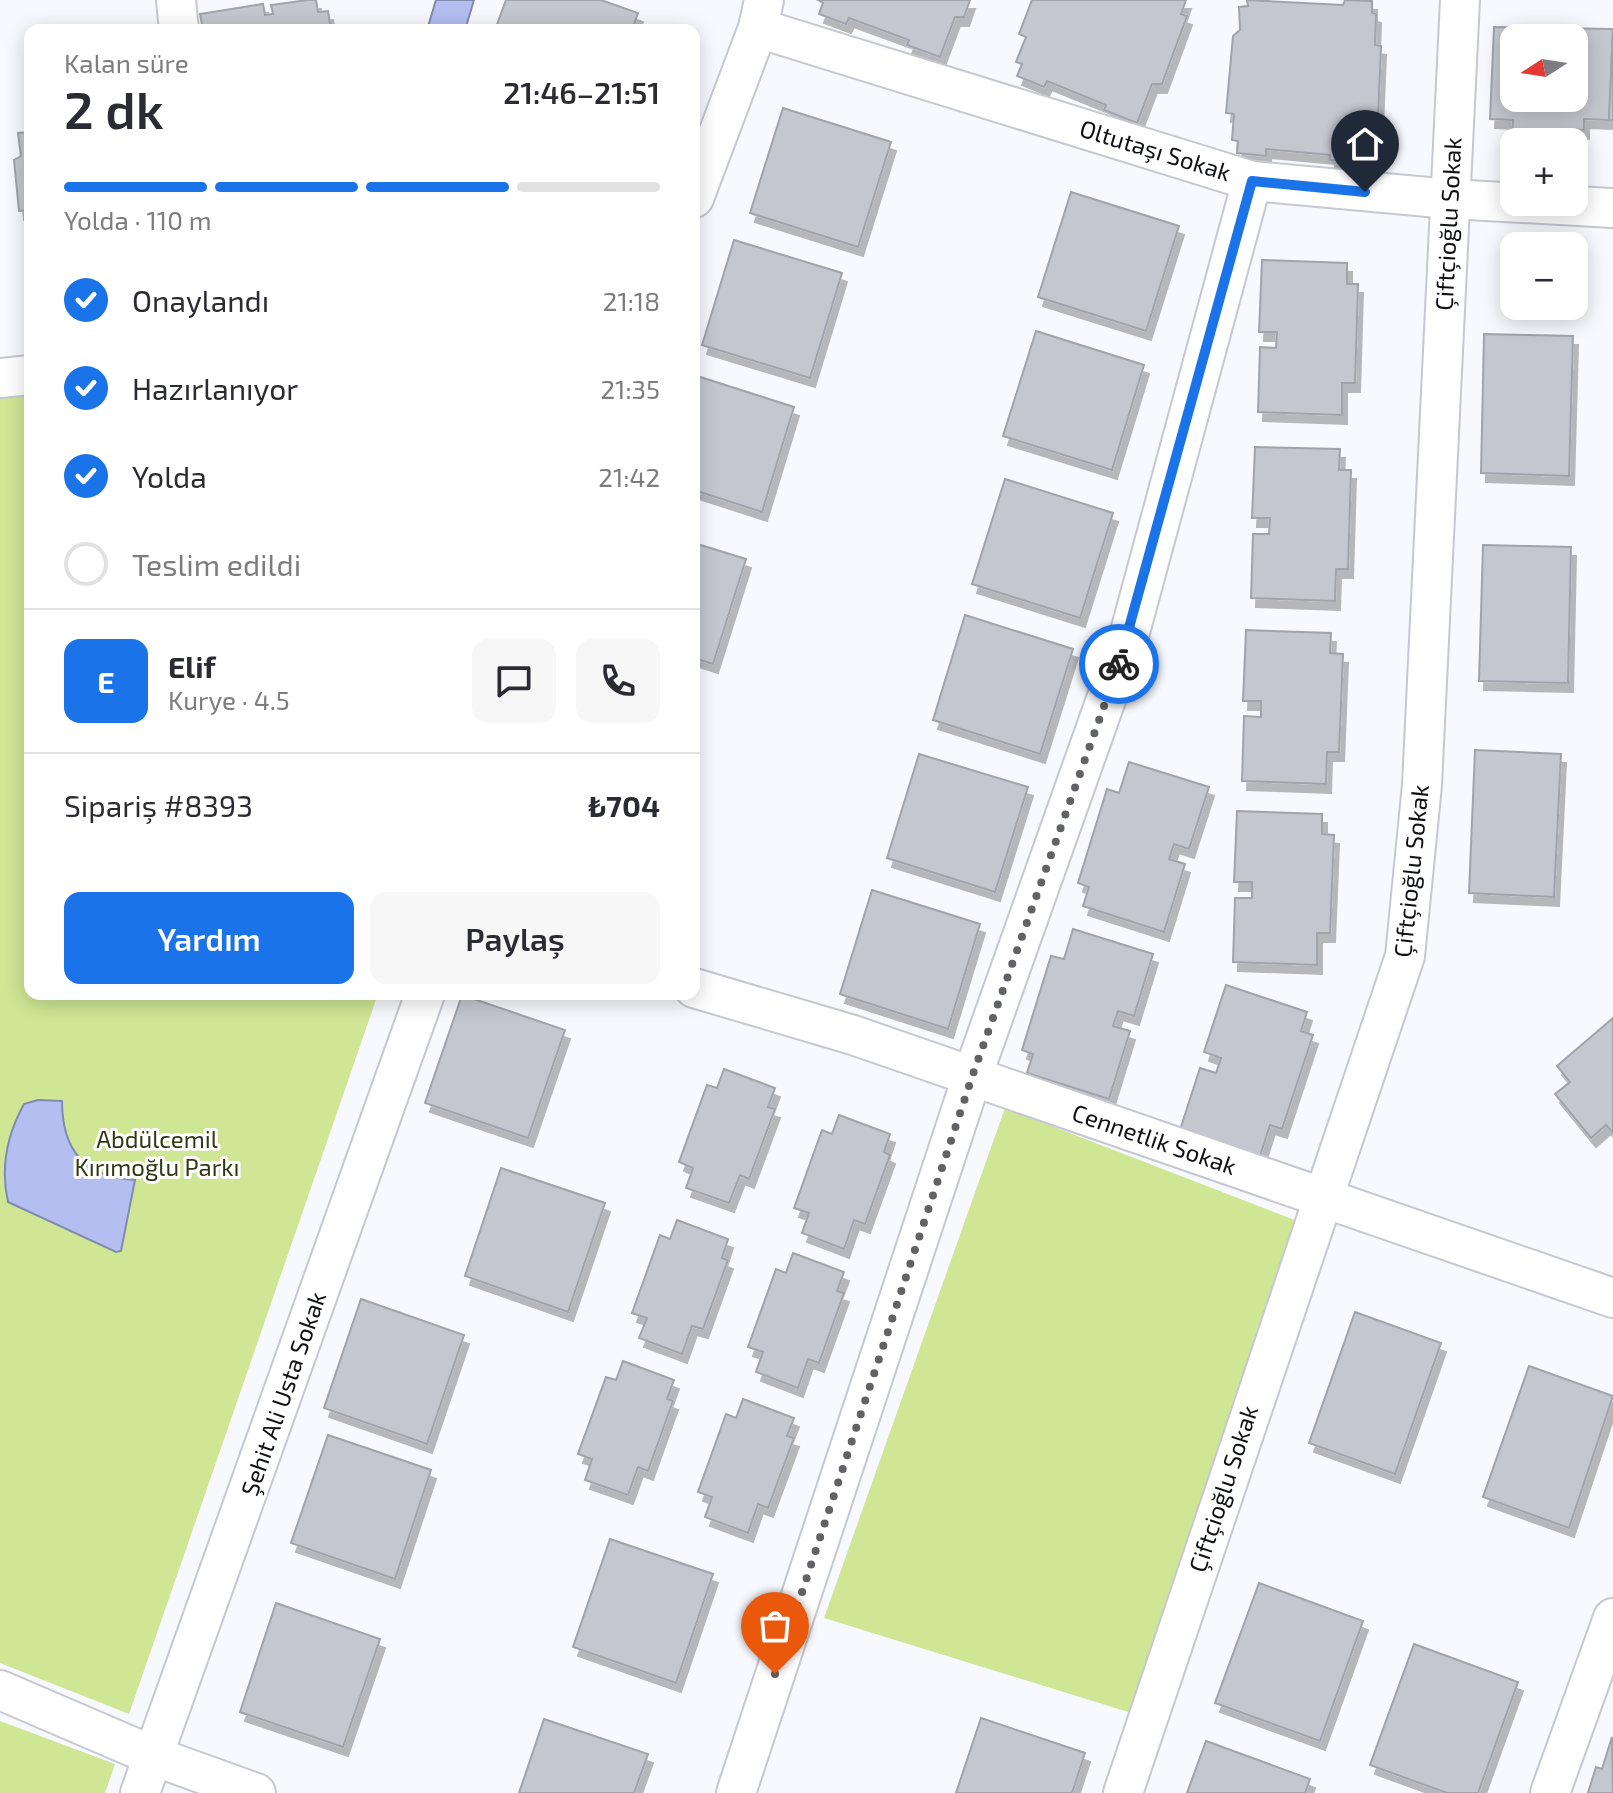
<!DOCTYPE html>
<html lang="tr">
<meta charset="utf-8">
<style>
:root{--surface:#fff;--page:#f7f7f7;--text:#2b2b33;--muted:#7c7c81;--line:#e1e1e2;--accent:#1a73e8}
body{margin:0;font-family:"Exo 2",sans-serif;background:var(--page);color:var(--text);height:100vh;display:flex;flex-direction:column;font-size:30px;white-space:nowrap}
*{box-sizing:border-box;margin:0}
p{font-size:26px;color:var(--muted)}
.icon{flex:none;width:44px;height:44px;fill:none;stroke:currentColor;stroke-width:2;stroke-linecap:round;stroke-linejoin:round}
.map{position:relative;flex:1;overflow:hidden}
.drawer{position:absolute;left:24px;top:24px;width:676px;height:976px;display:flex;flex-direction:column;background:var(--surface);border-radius:16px;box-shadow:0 4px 20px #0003}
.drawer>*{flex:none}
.needle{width:52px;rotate:258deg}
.buttons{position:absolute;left:1500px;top:24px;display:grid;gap:16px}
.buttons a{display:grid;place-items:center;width:88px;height:88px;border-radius:16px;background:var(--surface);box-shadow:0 4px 20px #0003;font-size:40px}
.pin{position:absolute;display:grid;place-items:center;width:68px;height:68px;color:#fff;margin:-82px -34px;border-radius:50% 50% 50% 0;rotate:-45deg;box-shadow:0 0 8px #0007}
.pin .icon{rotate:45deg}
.courier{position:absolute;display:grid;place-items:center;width:80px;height:80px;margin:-40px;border:6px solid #1a73e8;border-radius:50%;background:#fff;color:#222;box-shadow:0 2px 10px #0007}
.headline em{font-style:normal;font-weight:600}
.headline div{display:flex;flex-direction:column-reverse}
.headline{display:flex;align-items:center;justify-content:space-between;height:136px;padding:0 40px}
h1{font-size:52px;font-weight:600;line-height:60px}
.bar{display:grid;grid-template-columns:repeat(4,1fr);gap:12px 8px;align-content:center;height:96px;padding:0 40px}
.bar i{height:10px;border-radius:6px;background:var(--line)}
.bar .current{background:var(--accent)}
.bar p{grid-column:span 4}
.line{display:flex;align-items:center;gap:20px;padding:0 40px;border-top:2px solid var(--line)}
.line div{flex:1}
.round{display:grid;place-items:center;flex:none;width:84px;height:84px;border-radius:16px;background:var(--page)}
ol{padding:0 40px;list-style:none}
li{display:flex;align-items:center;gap:24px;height:88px}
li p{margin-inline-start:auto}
li .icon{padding:8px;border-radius:50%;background:var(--accent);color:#fff;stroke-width:4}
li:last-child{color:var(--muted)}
li i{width:44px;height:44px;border:4px solid var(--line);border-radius:50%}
.cta{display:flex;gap:16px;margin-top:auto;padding:16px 40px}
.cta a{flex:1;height:92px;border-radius:16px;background:var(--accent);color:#fff;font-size:32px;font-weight:600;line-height:92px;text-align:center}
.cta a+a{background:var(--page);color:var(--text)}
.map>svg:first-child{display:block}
.green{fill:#cfe695}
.water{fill:#b4bef0;stroke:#828aae;stroke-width:2}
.building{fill:#c5c7cf;stroke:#a1a3ac;stroke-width:2;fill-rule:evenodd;filter:url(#shadow)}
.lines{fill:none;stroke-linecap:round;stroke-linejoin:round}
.minor-casing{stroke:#c6c8d1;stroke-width:42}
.minor{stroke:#fff;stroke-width:38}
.done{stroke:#606265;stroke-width:8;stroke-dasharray:0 14.4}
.route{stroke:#1a73e8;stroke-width:10}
.labels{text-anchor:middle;stroke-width:6;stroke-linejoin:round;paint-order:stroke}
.street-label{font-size:24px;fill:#0f1013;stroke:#fff}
.park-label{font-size:24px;fill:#303913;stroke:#fff}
</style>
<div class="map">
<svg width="1613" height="1793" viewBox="0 0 1613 1793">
<defs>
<filter id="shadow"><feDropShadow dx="5" dy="9" stdDeviation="0" flood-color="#0004"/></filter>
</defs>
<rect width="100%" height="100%" fill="#f7f9fe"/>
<g class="green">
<polygon points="30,383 30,994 378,994 129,1714 0,1663 0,385"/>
<polygon points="1005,1108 1300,1222 1138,1715 824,1618"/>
<polygon points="0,1721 115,1764 105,1793 0,1793"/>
</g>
<g class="water">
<polygon points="436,0 474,0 465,30 427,30"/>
<path d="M38,1100L62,1101C62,1151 85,1177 135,1180L121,1251L116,1252L8,1202C0,1167 7,1135 24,1104Z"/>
</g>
<g class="building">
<polygon points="308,0 316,0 318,12 328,11 331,30 203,30 200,14 263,4 265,15 273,14 271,5"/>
<polygon points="506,0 601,0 638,13 632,30 495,30"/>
<polygon points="818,0 970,0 964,17 955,17 940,57 907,45 909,40 849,18 846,24 819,14 823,3"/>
<polygon points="1032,0 1186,0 1181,14 1187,16 1162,84 1152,84 1137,123 1104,110 1106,105 1047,81 1044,87 1017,76 1022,64 1016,62 1026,37 1019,34"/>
<polygon points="1247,0 1343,5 1345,0 1372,1 1372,13 1376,14 1375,45 1381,46 1378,118 1369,121 1365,163 1330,160 1330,155 1266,149 1266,156 1237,153 1238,141 1232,140 1234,114 1226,113 1233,36 1240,30 1239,7 1248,6"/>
<path d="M1494,27L1613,29L1609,120L1584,119V130L1568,129L1567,142H1543L1533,141L1536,135L1512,134L1513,120L1490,119ZM1514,38H1574V98H1514Z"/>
<polygon points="1613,29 1613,120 1609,120"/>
<polygon points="783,108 891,142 858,247 750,213"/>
<polygon points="30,132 30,210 19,211 14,160 21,156 18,133"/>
<polygon points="1071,192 1179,226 1146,331 1038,297"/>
<polygon points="734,240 842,273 810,378 702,345"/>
<polygon points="1262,260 1347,263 1347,284 1358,284 1355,383 1342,383 1342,415 1258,412 1260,347 1276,348 1277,332 1259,332"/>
<polygon points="1036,331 1144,365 1112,470 1003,436"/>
<polygon points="1484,334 1573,336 1569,476 1481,473"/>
<polygon points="694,375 794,407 762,512 694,490"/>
<polygon points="1255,447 1340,449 1339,470 1351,470 1348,569 1336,569 1335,601 1251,598 1253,534 1269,534 1270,518 1252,518"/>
<polygon points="1005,479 1113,513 1080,618 972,584"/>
<polygon points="694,543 746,559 713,664 694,658"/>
<polygon points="1483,545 1571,547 1568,683 1479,681"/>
<polygon points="965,615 1073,649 1040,754 933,720"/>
<polygon points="1246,630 1331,633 1330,653 1343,654 1339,752 1327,752 1326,784 1242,781 1244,716 1261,717 1261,701 1243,701"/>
<polygon points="1475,750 1561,754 1554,897 1469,893"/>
<polygon points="919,754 1028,787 995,892 887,858"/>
<polygon points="1129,762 1209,787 1189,849 1174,844 1169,859 1185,864 1164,932 1083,906 1089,887 1078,883 1107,789 1119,793"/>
<polygon points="1237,811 1322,814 1322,834 1334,835 1330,933 1317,933 1317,965 1233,962 1235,898 1252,898 1252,882 1234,882"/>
<polygon points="872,890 980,924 948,1029 840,994"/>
<polygon points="1073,929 1153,954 1134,1016 1118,1011 1113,1026 1130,1031 1109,1099 1027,1073 1033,1054 1022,1050 1051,956 1064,959"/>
<polygon points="1226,985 1307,1012 1301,1031 1313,1035 1282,1129 1270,1125 1260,1156 1180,1130 1200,1068 1216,1073 1221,1058 1204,1052"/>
<polygon points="462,995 565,1030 528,1138 425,1103"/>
<polygon points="1613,1018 1613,1133 1606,1125 1591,1138 1555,1094 1570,1082 1557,1066"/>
<polygon points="724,1069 775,1088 768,1107 775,1109 749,1179 740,1175 729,1203 686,1188 693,1168 679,1162 707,1085 717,1088"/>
<polygon points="839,1115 890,1134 884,1152 890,1155 865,1224 854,1220 844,1249 802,1233 809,1213 794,1208 822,1130 832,1134"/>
<polygon points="501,1168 605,1203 568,1312 465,1276"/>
<polygon points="677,1220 728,1239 722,1258 728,1260 703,1329 692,1326 682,1354 639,1338 647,1318 632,1313 660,1235 670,1239"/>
<polygon points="793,1253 844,1272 837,1291 844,1293 819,1363 808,1359 798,1388 756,1372 763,1352 748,1347 776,1269 786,1273"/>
<polygon points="361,1299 464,1335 427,1444 324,1408"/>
<polygon points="1355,1312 1441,1343 1395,1474 1309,1443"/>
<polygon points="623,1361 674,1380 667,1399 673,1401 648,1471 638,1467 628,1495 585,1480 592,1459 578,1454 606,1377 616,1380"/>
<polygon points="1529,1366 1613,1396 1569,1528 1483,1497"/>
<polygon points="743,1399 794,1418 787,1436 794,1438 768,1508 758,1504 748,1533 705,1517 712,1497 698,1492 726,1414 736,1418"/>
<polygon points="328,1435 431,1470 395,1579 291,1543"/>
<polygon points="610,1539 713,1574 676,1683 573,1647"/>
<polygon points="1259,1583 1363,1621 1320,1741 1215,1703"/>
<polygon points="276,1603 380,1639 343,1747 240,1712"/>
<polygon points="1414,1644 1518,1682 1478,1793 1447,1793 1370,1765"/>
<polygon points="981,1718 1085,1753 1072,1793 956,1793"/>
<polygon points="544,1719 648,1754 634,1793 519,1793"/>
<polygon points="1612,1737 1613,1793 1588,1793 1596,1767 1602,1769"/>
<polygon points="1206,1741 1310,1779 1305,1793 1187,1793"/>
</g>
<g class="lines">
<defs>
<g id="minor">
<polyline points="176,0 179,30"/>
<polyline points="758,28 1252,181 1450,199 1613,208"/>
<polyline points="694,198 758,28 764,0"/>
<polyline points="0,378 30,375"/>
<polyline points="694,988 853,1035 1613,1298"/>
<polyline points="0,1690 156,1757 256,1793"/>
<polyline points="140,1793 425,994"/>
<polyline points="736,1793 972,1077 1130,632 1252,181"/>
<polyline points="1123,1793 1405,956 1422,785 1460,0"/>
<polyline points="1550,1793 1613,1618"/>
</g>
</defs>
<use href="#minor" class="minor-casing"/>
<use href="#minor" class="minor"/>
</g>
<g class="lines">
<polyline class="done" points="775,1674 972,1077 1119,664"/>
<polyline class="route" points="1119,664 1252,181 1365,192"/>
</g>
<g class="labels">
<g class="street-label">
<text transform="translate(1155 151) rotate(17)" y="8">Oltutaşı Sokak</text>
<text transform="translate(1449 224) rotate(-87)" y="8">Çiftçioğlu Sokak</text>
<text transform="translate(1412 871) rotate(-84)" y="8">Çiftçioğlu Sokak</text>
<text transform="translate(1154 1140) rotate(19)" y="8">Cennetlik Sokak</text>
<text transform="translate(284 1394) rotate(-71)" y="8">Şehit Ali Usta Sokak</text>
<text transform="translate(1224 1489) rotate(-72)" y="8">Çiftçioğlu Sokak</text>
</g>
<g class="park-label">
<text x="157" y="1148">Abdülcemil<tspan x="157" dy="28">Kırımoğlu Parkı</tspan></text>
</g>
</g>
</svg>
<div class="buttons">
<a><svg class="needle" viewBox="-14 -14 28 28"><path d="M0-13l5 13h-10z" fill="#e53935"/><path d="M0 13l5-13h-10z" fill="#7c7c81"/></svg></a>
<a>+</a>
<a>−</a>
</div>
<div class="pin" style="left:775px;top:1674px;background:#ea580c"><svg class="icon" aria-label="bag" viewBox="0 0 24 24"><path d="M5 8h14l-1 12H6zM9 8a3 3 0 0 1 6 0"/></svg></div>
<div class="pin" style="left:1365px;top:192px;background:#1f2937"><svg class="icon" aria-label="home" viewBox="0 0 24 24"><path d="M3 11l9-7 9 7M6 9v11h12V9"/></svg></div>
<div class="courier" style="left:1119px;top:664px"><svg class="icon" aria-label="bike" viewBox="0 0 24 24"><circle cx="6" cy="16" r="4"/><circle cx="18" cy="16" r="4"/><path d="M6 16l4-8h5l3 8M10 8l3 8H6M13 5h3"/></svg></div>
<section class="drawer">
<div class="headline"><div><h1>2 dk</h1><p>Kalan süre</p></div><em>21:46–21:51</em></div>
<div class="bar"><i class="current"></i><i class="current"></i><i class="current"></i><i></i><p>Yolda · 110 m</p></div>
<ol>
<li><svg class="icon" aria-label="check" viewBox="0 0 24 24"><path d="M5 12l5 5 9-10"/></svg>Onaylandı<p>21:18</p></li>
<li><svg class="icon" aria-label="check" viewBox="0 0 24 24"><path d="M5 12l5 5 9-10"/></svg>Hazırlanıyor<p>21:35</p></li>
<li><svg class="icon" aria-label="check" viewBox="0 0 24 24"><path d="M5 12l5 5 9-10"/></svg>Yolda<p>21:42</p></li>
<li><i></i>Teslim edildi</li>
</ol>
<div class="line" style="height:144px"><b class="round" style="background:var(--accent);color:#fff">E</b><div><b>Elif</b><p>Kurye · 4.5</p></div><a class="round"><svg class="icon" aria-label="chat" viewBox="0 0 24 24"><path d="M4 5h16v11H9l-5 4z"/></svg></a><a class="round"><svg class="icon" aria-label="phone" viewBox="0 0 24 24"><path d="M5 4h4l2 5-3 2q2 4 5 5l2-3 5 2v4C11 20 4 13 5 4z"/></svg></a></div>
<div class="line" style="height:104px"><div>Sipariş #8393</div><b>₺704</b></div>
<div class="cta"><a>Yardım</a><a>Paylaş</a></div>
</section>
</div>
